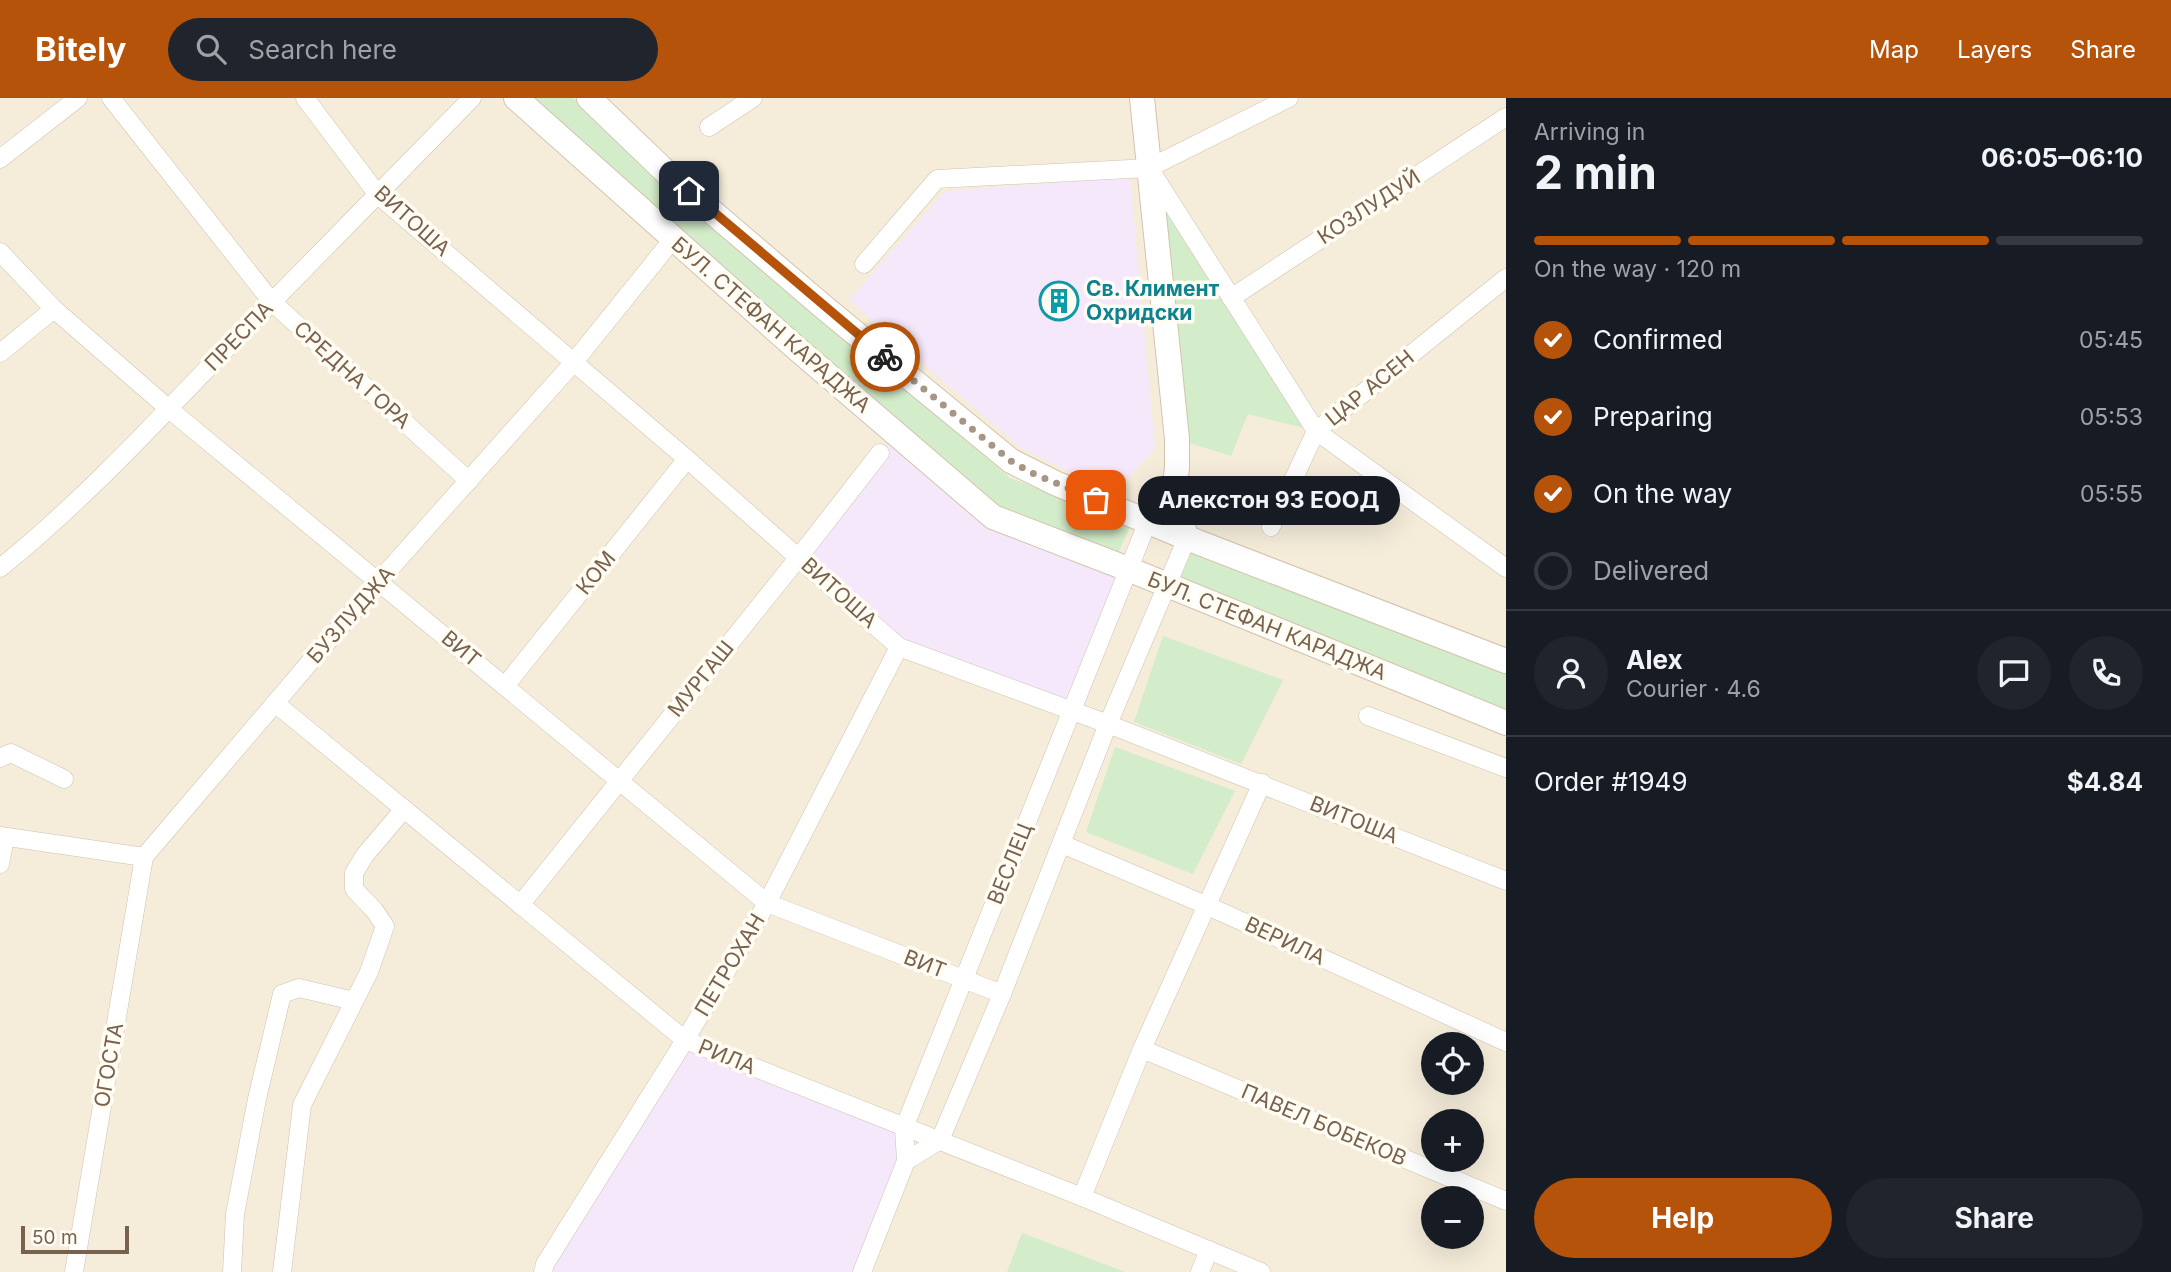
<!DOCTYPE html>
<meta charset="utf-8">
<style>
:root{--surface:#171b24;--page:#20242c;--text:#f1f3f6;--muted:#9ea1a6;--line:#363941;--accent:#b45309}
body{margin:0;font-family:Inter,sans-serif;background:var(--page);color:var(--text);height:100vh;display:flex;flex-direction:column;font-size:26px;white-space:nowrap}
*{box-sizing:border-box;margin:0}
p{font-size:23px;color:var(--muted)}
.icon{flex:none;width:38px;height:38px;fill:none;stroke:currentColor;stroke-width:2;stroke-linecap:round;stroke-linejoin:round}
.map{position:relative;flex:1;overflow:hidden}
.details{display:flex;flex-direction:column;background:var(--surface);width:665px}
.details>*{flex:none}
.controls{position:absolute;left:1421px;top:934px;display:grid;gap:14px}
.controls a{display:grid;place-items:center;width:63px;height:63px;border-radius:50%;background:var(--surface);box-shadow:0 7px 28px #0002;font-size:35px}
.scale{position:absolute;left:21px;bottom:18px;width:108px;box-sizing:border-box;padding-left:7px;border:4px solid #79624d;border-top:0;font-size:19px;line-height:24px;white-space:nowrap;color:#79624d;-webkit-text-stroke:5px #fffcf3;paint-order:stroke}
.pin{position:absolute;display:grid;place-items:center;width:60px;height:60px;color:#fff;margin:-30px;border-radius:14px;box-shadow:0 4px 10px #0006}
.courier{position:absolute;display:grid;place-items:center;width:70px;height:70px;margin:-35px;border:5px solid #b45309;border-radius:50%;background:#fff;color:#222;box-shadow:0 2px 9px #0007}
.bubble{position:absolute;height:49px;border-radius:24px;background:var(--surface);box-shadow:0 7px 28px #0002;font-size:23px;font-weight:700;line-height:49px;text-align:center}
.head em{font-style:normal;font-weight:700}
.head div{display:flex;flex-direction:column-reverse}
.head{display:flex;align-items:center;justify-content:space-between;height:119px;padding:0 28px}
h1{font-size:46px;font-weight:700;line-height:52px}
.bar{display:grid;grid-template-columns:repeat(4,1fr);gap:10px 7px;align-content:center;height:84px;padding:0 28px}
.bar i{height:9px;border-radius:5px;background:var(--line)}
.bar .active{background:var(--accent)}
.bar p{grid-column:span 4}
.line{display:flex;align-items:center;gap:18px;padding:0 28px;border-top:2px solid var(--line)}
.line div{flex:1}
.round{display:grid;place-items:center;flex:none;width:74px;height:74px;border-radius:37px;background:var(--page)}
ol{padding:0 28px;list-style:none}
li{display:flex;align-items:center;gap:21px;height:77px}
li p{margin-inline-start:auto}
li .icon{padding:7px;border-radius:50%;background:var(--accent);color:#fff;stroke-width:4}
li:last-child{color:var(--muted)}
li i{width:38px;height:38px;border:4px solid var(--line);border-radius:50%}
.button{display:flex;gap:14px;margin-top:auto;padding:14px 28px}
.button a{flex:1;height:80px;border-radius:42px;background:var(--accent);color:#fff;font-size:28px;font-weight:700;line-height:80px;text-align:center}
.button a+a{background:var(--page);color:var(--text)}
header{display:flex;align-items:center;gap:42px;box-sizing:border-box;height:98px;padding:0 35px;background:var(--accent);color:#fff}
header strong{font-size:33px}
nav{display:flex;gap:38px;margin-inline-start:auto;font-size:24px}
.search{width:490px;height:63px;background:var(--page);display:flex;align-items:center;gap:18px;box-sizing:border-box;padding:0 24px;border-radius:38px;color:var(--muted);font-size:26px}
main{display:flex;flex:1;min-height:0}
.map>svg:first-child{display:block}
.residential{fill:#f5ecda;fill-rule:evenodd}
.education{fill:#f5e8fa}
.green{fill:#d3ecc9}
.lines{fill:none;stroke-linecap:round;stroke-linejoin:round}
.street-casing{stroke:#d0c2b0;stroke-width:19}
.secondary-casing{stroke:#d3c3ae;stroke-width:26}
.street{stroke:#fff;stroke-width:18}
.secondary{stroke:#fff;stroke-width:24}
.done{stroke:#a79685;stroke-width:7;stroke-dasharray:0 12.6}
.route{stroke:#b45309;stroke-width:9}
.labels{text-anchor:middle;stroke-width:7;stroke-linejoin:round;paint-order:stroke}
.street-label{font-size:21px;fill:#79624d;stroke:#fffcf3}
.culture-label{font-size:21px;font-weight:bold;fill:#0d838f;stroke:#fffcf3;text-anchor:start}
</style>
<header>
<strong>Bitely</strong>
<div class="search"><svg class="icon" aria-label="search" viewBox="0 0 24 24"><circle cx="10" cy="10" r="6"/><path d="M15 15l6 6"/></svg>Search here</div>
<nav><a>Map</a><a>Layers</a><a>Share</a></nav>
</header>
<main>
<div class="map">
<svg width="1506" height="1174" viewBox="0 0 1506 1174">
<rect width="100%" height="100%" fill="#fdf8ec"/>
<path class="residential" d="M0,0H1506V1174H0ZM1433,947H1472V985H1433ZM1433,1024H1472V1062H1433ZM1433,1101H1472V1139H1433Z"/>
<g class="education">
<polygon points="1130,79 1155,350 1115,395 1022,351 849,202 945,93"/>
<polygon points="895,337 1128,471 1071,613 899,549 799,459"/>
<polygon points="685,942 904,1030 868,1174 543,1174"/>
</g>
<g class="green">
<polygon points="526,0 573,0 760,167 1010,380 1131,427 1117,458 993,408"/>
<polygon points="1149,70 1316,333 1248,316 1231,358 1177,341"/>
<polygon points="1187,440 1506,563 1506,625 1167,487"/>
<polygon points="1163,538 1283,582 1241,666 1134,624"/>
<polygon points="1115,649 1235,693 1193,776 1086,734"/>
<polygon points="1022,1135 1125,1174 1007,1174"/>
</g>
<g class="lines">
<defs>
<g id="street">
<polyline points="111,0 272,204 469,383"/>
<polyline points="305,0 378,97 687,361 899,549 1108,626 1506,783"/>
<polyline points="709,29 753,0"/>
<polyline points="0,61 78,0"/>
<polyline points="1151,73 1316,333 1506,470"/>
<polyline points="0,154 54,211 169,311 767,805 1002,896"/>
<polyline points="864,166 937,81 1149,70 1289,0"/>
<polyline points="1231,200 1506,19"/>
<polyline points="0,255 54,211"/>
<polyline points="1271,429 1316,333 1506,180"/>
<path d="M0,470C82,404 153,327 226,251C308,167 390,84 472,0"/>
<polyline points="505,588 687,361"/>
<polyline points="275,605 685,942 1082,1099 1261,1174"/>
<polyline points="1368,618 1506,670"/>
<polyline points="0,660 11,655 64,681"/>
<polyline points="0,738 144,759"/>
<polyline points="1062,746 1208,808 1506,944"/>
<polyline points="144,759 379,483 574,264 673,141"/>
<polyline points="0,766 5,739"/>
<polyline points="520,807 799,459 880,355"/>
<polyline points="1142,951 1506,1103"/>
<polyline points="906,1063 940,1042 1002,896 1108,626 1187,440"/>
<polyline points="1082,1099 1142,951 1262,685"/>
<polyline points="74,1174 144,759"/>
<polyline points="232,1174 235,1116 257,1001 282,896 299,890 354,903"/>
<polyline points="282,1174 302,1007 369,874 385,828 374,812 354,791 354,775 365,757 404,711"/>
<polyline points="543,1174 545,1166 685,942 767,805 899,549"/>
<polyline points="862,1174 906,1063 904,1030 1148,423"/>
<polyline points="1200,1174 1209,1152"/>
</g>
<g id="secondary">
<polyline points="516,0 795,249 993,419 1128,471 1506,625"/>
<polyline points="589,0 669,77 826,211 1011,363 1055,385 1187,440 1506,563"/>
<polyline points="1142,0 1177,341 1177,370 1173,402 1187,440"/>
</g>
</defs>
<use href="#street" class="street-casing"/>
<use href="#secondary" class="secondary-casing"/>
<use href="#street" class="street"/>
<use href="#secondary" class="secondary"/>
</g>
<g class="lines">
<polyline class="done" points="885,259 1011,363 1032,375 1096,402"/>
<polyline class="route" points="689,93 885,259"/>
</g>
<defs>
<symbol id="building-ring" viewBox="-11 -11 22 22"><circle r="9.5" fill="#fffcf3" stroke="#0f9aa8" stroke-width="1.5"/><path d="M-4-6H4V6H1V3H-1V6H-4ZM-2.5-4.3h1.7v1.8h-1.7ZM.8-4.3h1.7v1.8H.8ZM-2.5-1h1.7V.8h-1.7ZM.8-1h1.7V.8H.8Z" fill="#0f9aa8"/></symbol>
</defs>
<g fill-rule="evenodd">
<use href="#building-ring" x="1037" y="181" width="44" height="44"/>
</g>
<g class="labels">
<g class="street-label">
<text transform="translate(1369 109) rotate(-33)" y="7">КОЗЛУДУЙ</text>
<text transform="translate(412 123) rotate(42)" y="7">ВИТОША</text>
<text transform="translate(771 227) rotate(41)" y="7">БУЛ. СТЕФАН КАРАДЖА</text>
<text transform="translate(239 238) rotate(-46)" y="7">ПРЕСПА</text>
<text transform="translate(352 277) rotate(42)" y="7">СРЕДНА ГОРА</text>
<text transform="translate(1370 290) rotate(-39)" y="7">ЦАР АСЕН</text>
<text transform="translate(596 475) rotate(-51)" y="7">КОМ</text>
<text transform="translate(839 495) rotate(42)" y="7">ВИТОША</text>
<text transform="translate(351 517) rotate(-49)" y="7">БУЗЛУДЖА</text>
<text transform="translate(1267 528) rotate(22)" y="7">БУЛ. СТЕФАН КАРАДЖА</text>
<text transform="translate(461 551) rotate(40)" y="7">ВИТ</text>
<text transform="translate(701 581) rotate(-51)" y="7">МУРГАШ</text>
<text transform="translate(1354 722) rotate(22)" y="7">ВИТОША</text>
<text transform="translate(1010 766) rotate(-68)" y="7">ВЕСЛЕЦ</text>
<text transform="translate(1285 843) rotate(25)" y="7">ВЕРИЛА</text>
<text transform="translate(925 866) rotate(21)" y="7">ВИТ</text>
<text transform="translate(730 867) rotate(-59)" y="7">ПЕТРОХАН</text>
<text transform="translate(727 959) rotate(22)" y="7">РИЛА</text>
<text transform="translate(109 967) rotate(-80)" y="7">ОГОСТА</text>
<text transform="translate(1324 1027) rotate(23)" y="7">ПАВЕЛ БОБЕКОВ</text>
</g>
<g class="culture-label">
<text x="1086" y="198">Св. Климент<tspan x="1086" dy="24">Охридски</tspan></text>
</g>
</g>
</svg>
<div class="controls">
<a><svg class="icon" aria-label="locate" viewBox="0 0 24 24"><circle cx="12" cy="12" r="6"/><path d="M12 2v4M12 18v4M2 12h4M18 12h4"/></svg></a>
<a>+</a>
<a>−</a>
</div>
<div class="scale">50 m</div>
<div class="pin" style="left:1096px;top:402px;background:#ea580c"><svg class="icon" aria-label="bag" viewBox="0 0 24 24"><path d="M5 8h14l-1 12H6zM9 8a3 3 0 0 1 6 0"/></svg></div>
<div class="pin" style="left:689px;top:93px;background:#1f2937"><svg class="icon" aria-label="home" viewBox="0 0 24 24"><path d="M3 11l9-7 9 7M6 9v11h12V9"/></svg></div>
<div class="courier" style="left:885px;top:259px"><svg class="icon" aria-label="bike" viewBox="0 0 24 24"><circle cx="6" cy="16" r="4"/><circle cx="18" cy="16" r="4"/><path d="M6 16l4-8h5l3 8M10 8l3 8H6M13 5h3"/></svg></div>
<div class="bubble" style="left:1138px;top:378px;width:262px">Алекстон 93 ЕООД</div>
</div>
<section class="details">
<div class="head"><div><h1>2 min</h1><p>Arriving in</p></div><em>06:05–06:10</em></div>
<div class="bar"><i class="active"></i><i class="active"></i><i class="active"></i><i></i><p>On the way · 120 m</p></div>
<ol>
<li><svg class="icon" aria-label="check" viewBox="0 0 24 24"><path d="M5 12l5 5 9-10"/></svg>Confirmed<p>05:45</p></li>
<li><svg class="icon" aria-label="check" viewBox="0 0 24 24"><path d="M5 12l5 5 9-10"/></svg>Preparing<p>05:53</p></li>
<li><svg class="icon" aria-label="check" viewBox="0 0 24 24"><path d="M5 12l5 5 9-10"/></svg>On the way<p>05:55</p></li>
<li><i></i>Delivered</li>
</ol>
<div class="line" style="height:126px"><a class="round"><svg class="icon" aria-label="person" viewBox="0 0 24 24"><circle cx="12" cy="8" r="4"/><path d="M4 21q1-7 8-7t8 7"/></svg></a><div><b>Alex</b><p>Courier · 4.6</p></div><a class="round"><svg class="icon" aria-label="chat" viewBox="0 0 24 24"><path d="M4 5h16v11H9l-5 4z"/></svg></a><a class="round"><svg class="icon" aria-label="phone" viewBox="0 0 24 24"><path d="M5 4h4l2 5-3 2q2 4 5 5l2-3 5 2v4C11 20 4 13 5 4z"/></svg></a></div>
<div class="line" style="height:91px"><div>Order #1949</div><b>$4.84</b></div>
<div class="button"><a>Help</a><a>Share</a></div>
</section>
</main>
